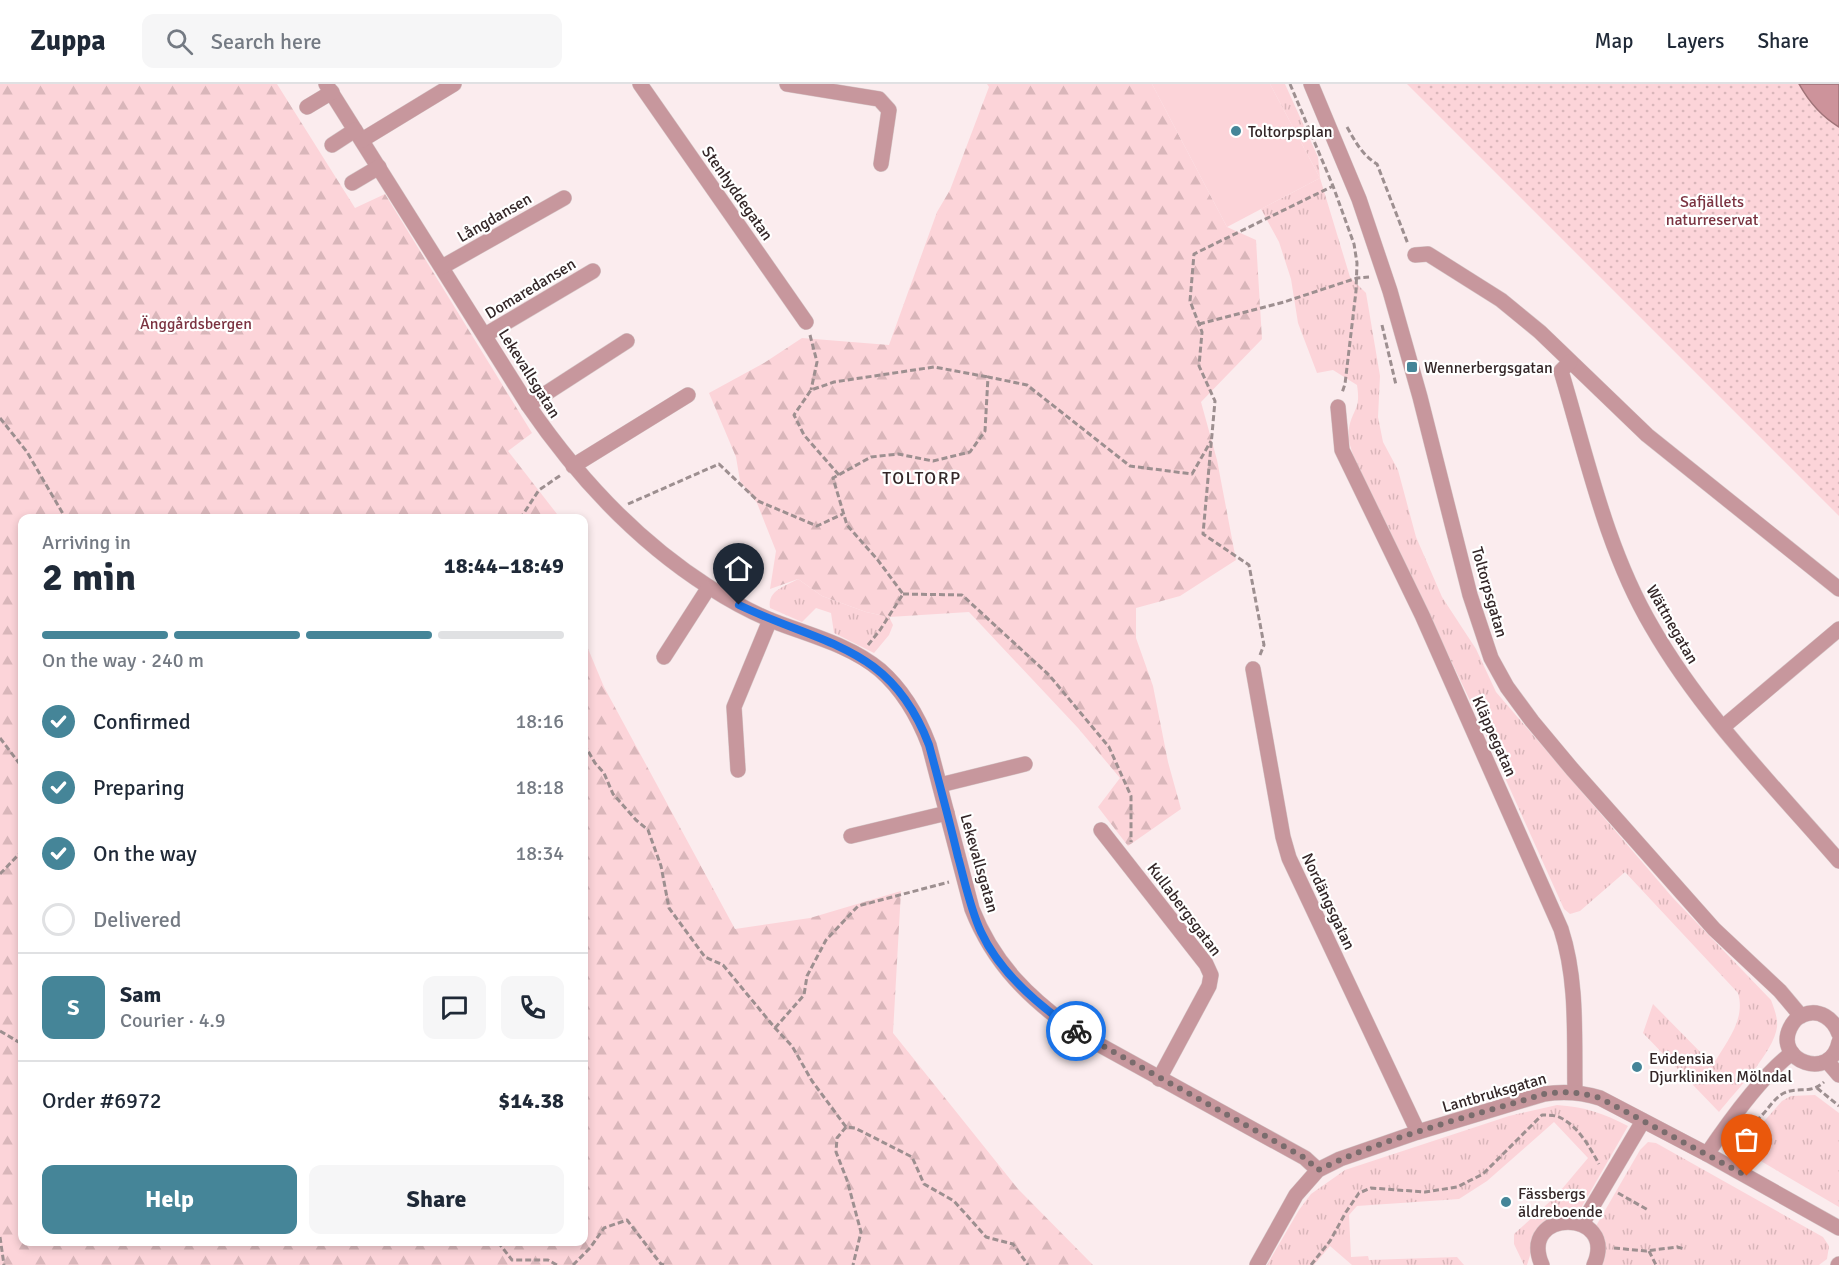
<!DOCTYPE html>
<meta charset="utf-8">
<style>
:root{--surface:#fff;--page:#f6f6f7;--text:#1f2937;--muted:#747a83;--line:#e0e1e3;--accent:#458598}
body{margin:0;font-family:Signika,sans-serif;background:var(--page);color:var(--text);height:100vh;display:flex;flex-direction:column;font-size:22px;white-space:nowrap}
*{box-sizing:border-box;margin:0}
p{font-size:20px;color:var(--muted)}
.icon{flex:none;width:33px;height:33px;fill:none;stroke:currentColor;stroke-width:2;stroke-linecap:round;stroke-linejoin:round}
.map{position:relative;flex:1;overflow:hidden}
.panel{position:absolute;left:18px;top:430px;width:570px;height:732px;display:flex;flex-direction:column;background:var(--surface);border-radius:12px;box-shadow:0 3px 9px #0003}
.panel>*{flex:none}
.pin{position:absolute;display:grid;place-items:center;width:51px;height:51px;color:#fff;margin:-62px -26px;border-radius:50% 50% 50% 0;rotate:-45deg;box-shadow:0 0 6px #0007}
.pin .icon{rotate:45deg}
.courier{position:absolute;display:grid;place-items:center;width:60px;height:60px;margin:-30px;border:4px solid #1a73e8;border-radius:50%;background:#fff;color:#222;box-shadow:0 2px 8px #0007}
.headline em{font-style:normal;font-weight:700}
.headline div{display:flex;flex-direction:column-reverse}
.headline{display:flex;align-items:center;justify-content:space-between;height:102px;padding:0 24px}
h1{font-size:39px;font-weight:700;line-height:45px}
.bar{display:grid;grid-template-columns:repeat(4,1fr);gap:9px 6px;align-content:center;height:72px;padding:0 24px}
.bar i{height:8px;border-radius:4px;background:var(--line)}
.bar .active{background:var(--accent)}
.bar p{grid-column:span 4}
.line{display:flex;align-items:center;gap:15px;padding:0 24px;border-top:2px solid var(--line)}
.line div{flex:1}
.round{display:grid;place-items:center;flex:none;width:63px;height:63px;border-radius:12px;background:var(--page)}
ol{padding:0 24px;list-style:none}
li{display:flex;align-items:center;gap:18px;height:66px}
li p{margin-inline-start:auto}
li .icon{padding:6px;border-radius:50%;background:var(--accent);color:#fff;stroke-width:4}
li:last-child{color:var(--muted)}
li i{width:33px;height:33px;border:3px solid var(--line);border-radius:50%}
.action{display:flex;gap:12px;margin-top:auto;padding:12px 24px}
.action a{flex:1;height:69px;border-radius:12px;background:var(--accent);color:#fff;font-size:24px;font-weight:700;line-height:69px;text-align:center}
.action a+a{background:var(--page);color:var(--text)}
header{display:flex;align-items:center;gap:36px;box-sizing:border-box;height:84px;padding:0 30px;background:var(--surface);border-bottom:2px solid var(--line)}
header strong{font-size:28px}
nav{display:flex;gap:33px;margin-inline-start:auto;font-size:21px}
.search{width:420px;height:54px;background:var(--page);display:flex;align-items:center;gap:15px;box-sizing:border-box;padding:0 21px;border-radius:12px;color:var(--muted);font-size:22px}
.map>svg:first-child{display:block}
.grass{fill:url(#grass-tufts)}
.forest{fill:url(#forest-firs)}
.park{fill:url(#park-dots)}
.pitch{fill:#fcd4d9}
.water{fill:#cd939b;stroke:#9f7378;stroke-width:1.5}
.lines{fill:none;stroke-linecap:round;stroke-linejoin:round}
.minor-casing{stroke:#d7c9ca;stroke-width:16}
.path{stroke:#9d8f90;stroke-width:3;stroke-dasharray:6 3;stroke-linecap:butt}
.minor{stroke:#c7979d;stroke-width:15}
.done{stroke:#7a6c6d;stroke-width:6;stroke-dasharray:0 10.8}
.route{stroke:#1a73e8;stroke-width:8}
.poi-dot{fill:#458598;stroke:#fff;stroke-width:2}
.labels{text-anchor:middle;stroke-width:4.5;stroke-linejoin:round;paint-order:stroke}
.poi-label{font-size:16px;fill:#342728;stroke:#fff;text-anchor:start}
.street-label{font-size:16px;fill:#342728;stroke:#fff}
.park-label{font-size:16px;fill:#7b3341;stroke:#fff}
.neighbourhood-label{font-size:18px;letter-spacing:1.5px;fill:#342728;stroke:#fff}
</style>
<header>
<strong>Zuppa</strong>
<div class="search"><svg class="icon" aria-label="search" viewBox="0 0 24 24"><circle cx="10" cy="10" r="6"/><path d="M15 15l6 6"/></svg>Search here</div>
<nav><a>Map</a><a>Layers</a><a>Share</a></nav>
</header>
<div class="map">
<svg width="1839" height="1181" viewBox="0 0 1839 1181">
<defs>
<pattern id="grass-tufts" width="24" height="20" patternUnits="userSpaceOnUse" patternTransform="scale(1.5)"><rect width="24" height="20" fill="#fcd4d9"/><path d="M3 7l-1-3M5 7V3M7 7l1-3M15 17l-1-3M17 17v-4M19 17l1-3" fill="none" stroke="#d9b6ba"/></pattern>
<pattern id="forest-firs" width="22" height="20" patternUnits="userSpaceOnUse" patternTransform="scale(1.5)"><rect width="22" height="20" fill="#fcd4d9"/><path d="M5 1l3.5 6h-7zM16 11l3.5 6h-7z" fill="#d9b6ba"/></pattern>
<pattern id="park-dots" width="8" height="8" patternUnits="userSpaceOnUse" patternTransform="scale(1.5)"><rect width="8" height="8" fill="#fcd4d9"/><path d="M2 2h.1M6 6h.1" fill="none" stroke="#d9b6ba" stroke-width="1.8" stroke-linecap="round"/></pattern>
</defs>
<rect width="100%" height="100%" fill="#fbecee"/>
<g class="grass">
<path d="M1270,0H1285L1318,73L1320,94L1350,193L1366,209L1380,292L1378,333L1383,358L1398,386L1416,453L1442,513L1476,565L1496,608L1673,814L1771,916C1774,924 1778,934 1777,943C1774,968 1735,1008 1719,1028L1643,949L1653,920L1713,981C1726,958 1746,936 1738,909L1625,788L1580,827L1570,830L1564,825L1475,627L1354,374C1351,364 1347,355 1349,344C1353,324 1361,326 1357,301L1333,286L1317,289L1298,239L1291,195L1279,158L1261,125L1320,94Z"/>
<path d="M798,495L822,512L866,528L889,533L893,541L889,551L874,569L834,549L831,529L816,524L802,538L770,524C767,506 786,502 798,495Z"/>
<polygon points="1815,1011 1839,1029 1839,1123 1759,1076 1751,1052 1782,1017 1791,1012"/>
<path d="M1557,1021C1585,1023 1603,1029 1628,1042L1577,1131L1566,1130L1539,1143L1527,1181H1524L1514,1160V1150L1556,1112L1588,1074L1554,1038L1487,1097L1459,1115L1357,1122L1349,1131L1351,1173L1368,1172L1369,1176L1457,1173L1464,1181H1352L1330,1162L1314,1181H1267L1299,1126L1311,1110L1345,1086L1509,1032Z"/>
<polygon points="1648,1058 1656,1059 1823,1153 1829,1162 1827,1175 1819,1181 1599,1181 1596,1142 1640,1066"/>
</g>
<g class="forest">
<polygon points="0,0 277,0 355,124 385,110 532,349 508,367 557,430 553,435 22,435 22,1158 584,1158 584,555 604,603 735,845 810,834 901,807 893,949 1018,1105 1093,1181 0,1181"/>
<polygon points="987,0 1152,0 1227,143 1256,156 1262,255 1201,318 1217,376 1236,476 1180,512 1136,524 1136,554 1153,602 1168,678 1181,725 1128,762 1098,723 1120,694 1078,644 969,528 889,533 866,528 822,512 798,495 770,505 776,467 757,419 740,397 736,373 709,309 764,279 802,254 889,261 937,128 950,106 989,3"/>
</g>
<polygon class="park" points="1407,0 1839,0 1839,432"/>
<polygon class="pitch" points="1152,0 1270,0 1320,94 1227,143"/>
<path class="water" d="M1799,0H1839V43C1822,33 1809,18 1799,0Z"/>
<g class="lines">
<defs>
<g id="minor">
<path d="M326,0L528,321C576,391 637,457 709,503C729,516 751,528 773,537C809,551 850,561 880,586C904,607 918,632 929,661L972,825C994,881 1030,915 1078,949L1305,1074L1318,1086"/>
<polyline points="640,0 806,238"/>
<polyline points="787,0 879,15 889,26 881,80"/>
<polyline points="1311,0 1359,115 1390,207 1420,313 1470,511 1491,574 1507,603 1532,637 1572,685 1714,845 1780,907 1801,932"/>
<polyline points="307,23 332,8"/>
<polyline points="362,56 454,0"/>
<polyline points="332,61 355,46"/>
<polyline points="352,99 379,83"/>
<polyline points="1415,171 1428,170 1501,216 1540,248 1647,351 1839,505"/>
<polyline points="442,183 564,114"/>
<polyline points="485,251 593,187"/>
<path d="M1570,278L1561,287C1587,373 1606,465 1652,543C1702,630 1774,702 1839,777"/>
<polyline points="528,321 627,257"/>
<path d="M1338,323L1342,366L1422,531L1561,845C1578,897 1574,954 1575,1008"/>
<polyline points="573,382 688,311"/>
<polyline points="664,573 709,503"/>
<polyline points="1253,585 1283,753 1289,774 1418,1048"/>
<polyline points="1723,643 1839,545"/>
<polyline points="738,686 734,623 770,536"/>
<polyline points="940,701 1025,680"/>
<polyline points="1101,746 1206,880 1211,891 1209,902 1159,995"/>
<polyline points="851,752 947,729"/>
<path d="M1839,950C1834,935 1819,924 1803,931C1797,933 1793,938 1790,944C1774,977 1831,998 1839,958"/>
<polyline points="1827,977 1839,991"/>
<path d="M1707,1070C1728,1039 1762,991 1792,969"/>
<polyline points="1582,1140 1643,1037"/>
<path d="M1257,1181L1296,1111L1318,1086L1340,1075L1418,1048L1544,1010C1564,1007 1581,1008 1600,1014L1707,1070L1839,1144"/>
<path d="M1542,1181C1517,1124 1619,1124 1594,1181"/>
<polyline points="1838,1181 1839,1180"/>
</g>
</defs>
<use href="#minor" class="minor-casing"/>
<g class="path">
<polyline points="1290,0 1333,102 1354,160 1357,179 1356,207 1345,300 1342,309"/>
<path d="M1347,43C1355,57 1362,71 1377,80L1408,160"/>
<polyline points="1199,240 1284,218 1357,194 1369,193"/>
<polyline points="1382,241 1396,301"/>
<polyline points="810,251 817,278 811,306"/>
<polyline points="0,334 27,368 66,435"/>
<polyline points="839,391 804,351 794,331 811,306 834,298 934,283 988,293"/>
<polyline points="628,420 719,380 758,417 817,442 843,430"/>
<polyline points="520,435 539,406 561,391"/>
<polyline points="903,510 962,511 1049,591 1109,663 1131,712 1131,758"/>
<polyline points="868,561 880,546 903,510 877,475 847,441 833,394 871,373 898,370 933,377 970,368 985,347 988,293 1027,301 1130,382 1192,390 1211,357"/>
<polyline points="1260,571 1264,561 1249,481 1203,450 1215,317 1199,282 1202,248 1190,217 1194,170 1333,102"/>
<polyline points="0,654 22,683"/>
<polyline points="584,660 595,679 604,689 613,710 636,736 648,746 661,782 669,824 705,873 723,881 775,944 792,962 812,997 846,1043 855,1044 912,1073 924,1100 954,1117 986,1153 1013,1160 1028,1181"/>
<polyline points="0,790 22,767"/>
<polyline points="775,944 804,911 807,892 826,856 858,822 949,798"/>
<polyline points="0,947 22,960"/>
<polyline points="1817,1004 1839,1022"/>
<polyline points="846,1043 837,1054 836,1068 847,1096 861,1148 853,1181"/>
<path d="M1756,1078C1740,1056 1748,1046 1764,1029C1770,1022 1776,1013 1784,1009C1799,1002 1810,1011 1824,998"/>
<polyline points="1618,1109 1648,1126"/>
<polyline points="0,1153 4,1181"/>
<polyline points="498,1158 512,1176 548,1176 557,1181"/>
<polyline points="1614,1164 1646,1167 1677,1163 1685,1165"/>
<polyline points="1649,1167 1656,1181"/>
<polyline points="573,1181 590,1164 604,1144 627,1136 661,1180 664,1181"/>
<path d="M1311,1181L1330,1157L1346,1128L1359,1109L1371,1104L1425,1108L1457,1103L1483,1090L1542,1031C1548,1031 1556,1031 1561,1034C1579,1043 1590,1064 1599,1080"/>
</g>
<use href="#minor" class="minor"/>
</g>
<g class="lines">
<path class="done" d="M1076,947L1305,1074L1318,1086C1389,1052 1469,1033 1544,1010C1564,1007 1581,1008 1600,1014L1747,1092"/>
<path class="route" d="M739,521C824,562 891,561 929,661C939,698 949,735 958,773C965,798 970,824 981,848C1000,889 1039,922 1076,947"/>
</g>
<g class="poi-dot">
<circle cx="1236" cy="47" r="6"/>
<rect x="1406" y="277" width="12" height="12" rx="3"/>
<circle cx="1637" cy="983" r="6"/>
<circle cx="1506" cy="1118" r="6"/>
</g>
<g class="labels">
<g class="poi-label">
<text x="1248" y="53">Toltorpsplan</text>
<text x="1424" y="289">Wennerbergsgatan</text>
<text x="1649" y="980">Evidensia<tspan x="1649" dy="18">Djurkliniken Mölndal</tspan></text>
<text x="1518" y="1115">Fässbergs<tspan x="1518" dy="18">äldreboende</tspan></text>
</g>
<g class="street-label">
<text transform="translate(738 109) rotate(55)" y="6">Stenhyddegatan</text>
<text transform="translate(494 133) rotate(-30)" y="6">Långdansen</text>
<text transform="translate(530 204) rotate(-31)" y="6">Domaredansen</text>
<text transform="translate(530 289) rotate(58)" y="6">Lekevallsgatan</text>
<text transform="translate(1490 508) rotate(74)" y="6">Toltorpsgatan</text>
<text transform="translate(1673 540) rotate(60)" y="6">Wättnegatan</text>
<text transform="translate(1495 652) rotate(66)" y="6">Kläppegatan</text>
<text transform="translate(980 779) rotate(74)" y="6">Lekevallsgatan</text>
<text transform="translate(1329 817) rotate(65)" y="6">Nordängsgatan</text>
<text transform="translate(1185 825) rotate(53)" y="6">Kullabergsgatan</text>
<text transform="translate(1494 1008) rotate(-16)" y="6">Lantbruksgatan</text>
</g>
<g class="park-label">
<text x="1712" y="123">Safjällets<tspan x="1712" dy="18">naturreservat</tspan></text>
<text x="196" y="245">Änggårdsbergen</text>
</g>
<g class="neighbourhood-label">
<text x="922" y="400">TOLTORP</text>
</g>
</g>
</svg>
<div class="pin" style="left:1747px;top:1092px;background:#ea580c"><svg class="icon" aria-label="bag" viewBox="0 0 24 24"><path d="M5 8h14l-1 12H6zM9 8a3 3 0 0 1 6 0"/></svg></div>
<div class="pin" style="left:739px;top:521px;background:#1f2937"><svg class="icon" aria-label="home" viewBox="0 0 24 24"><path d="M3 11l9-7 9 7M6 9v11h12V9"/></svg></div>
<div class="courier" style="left:1076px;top:947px"><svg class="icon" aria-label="bike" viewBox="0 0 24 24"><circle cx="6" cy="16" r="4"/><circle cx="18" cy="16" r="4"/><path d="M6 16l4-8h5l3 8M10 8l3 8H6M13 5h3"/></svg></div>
<section class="panel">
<div class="headline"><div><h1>2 min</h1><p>Arriving in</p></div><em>18:44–18:49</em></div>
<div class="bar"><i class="active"></i><i class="active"></i><i class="active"></i><i></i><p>On the way · 240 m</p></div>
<ol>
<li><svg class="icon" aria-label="check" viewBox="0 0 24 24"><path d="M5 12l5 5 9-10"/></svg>Confirmed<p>18:16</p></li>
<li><svg class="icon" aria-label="check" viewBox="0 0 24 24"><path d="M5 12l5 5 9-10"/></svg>Preparing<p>18:18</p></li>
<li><svg class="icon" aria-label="check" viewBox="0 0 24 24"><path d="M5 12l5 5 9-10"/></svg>On the way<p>18:34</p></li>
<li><i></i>Delivered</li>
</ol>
<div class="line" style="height:108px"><b class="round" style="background:var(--accent);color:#fff">S</b><div><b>Sam</b><p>Courier · 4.9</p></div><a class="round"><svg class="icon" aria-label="chat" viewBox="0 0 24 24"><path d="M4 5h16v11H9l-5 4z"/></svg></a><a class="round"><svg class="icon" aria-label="phone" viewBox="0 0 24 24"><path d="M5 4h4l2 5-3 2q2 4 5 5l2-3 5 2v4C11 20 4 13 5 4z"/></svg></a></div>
<div class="line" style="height:78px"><div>Order #6972</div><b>$14.38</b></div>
<div class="action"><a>Help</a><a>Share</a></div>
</section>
</div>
